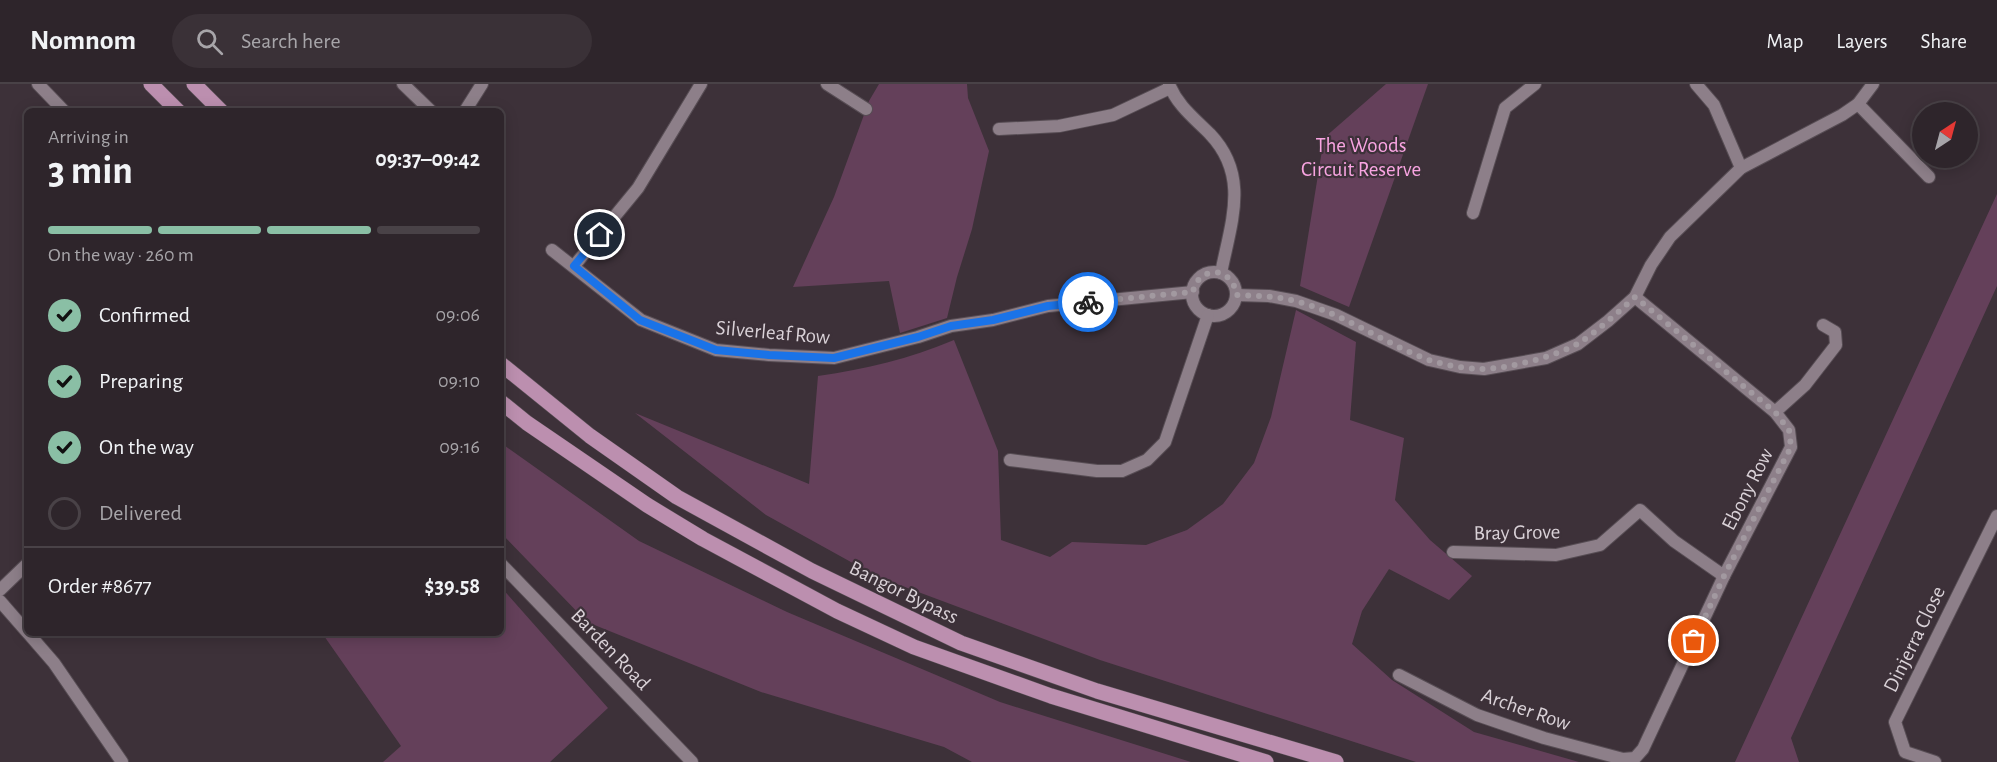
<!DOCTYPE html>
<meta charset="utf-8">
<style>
:root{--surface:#2e252b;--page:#3a3137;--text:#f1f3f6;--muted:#a7a5a9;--line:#494247;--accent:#8abfa5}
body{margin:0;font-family:"Alegreya Sans",sans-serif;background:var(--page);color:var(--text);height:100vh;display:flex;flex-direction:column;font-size:22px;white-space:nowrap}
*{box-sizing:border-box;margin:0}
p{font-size:20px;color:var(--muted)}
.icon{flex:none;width:33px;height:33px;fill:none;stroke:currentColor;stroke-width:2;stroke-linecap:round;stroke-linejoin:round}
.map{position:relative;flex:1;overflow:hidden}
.panel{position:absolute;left:24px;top:24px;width:480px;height:528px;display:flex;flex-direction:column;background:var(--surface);border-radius:9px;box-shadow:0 3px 15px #0003,0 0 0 2px var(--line)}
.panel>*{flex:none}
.needle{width:39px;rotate:36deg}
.tools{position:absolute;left:1912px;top:18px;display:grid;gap:12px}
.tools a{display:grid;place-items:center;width:66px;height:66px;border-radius:50%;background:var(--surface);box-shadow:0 3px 15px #0003,0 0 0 2px var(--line);font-size:30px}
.pin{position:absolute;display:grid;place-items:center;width:51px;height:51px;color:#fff;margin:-26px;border:3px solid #fff;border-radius:50%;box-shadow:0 2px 6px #0007}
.courier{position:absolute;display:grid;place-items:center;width:60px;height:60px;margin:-30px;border:4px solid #1a73e8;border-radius:50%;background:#fff;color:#222;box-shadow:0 2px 8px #0007}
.summary em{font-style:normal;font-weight:700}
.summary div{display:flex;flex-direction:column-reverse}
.summary{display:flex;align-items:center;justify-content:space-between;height:102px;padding:0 24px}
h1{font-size:39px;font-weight:700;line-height:45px}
.bar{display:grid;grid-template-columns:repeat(4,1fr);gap:9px 6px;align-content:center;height:72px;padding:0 24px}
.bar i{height:8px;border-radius:4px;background:var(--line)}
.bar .active{background:var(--accent)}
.bar p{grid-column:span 4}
.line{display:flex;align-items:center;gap:15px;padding:0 24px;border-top:2px solid var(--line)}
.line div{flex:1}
ol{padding:0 24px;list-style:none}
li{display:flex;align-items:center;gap:18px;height:66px}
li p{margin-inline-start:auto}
li .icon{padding:6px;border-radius:50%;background:var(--accent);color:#111;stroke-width:4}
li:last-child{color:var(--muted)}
li i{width:33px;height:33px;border:3px solid var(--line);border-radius:50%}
header{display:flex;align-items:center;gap:36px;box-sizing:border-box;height:84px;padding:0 30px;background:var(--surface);border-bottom:2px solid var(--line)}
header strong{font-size:28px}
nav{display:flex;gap:33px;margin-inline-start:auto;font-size:21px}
.search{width:420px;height:54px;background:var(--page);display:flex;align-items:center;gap:15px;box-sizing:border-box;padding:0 21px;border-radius:33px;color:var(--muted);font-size:22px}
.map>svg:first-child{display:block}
.green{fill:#64405a}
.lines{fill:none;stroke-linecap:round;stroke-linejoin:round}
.minor-casing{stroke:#574d54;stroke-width:14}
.primary-casing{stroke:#574d54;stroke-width:16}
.minor{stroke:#8d7f89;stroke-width:12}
.primary{stroke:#bc8faf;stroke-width:15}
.done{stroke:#a299a0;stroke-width:6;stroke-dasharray:0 10.8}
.route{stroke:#1a73e8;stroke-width:8}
.labels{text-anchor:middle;stroke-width:4.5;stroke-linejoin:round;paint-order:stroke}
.park-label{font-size:21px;fill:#f8a4e1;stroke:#3d3139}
.street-label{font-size:21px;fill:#d9d1d7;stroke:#3d3139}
</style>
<header>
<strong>Nomnom</strong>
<div class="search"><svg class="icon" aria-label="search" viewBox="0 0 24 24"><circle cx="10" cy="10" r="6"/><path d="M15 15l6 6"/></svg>Search here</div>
<nav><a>Map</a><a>Layers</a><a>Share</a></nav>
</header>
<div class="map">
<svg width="1997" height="678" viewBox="0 0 1997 678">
<rect width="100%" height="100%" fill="#3d3139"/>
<g class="green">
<polygon points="879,0 967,0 968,14 989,67 972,145 957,193 947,234 900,249 889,197 793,203 834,113 869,17"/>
<polygon points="1386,0 1428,0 1349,223 1300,202 1324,54"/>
<polygon points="1997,110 1997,202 1791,654 1799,678 1735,678"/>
<path d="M1296,226L1356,258L1350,336L1404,354L1395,416L1430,456L1472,492L1449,516L1389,485L1362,527L1352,560L1392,596L1474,648L1579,678H1416L1100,576L878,493L766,431L635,329L809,400L818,292C867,285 908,275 954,256L998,367L1001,456L1050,473L1072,458L1146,461L1187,446L1223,420L1254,379L1271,333Z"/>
<polygon points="501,359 639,457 787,528 1000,618 1191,678 972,678 944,663 761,608 587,538 501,449"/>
<polygon points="501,503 608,624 550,678 383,678 401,662 322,549 501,549"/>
</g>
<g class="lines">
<defs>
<g id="minor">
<polyline points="38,0 64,27"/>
<polyline points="403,0 431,27"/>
<polyline points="827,0 866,25"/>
<path d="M1169,0C1177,21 1194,34 1210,50C1250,92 1231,138 1221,189"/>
<polyline points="1696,0 1714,21 1741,84"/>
<polyline points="1858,20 1929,93"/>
<polyline points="465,27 482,0"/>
<polyline points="999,45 1059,42 1113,31 1170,4"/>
<polyline points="1473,129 1505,24 1535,0"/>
<polyline points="552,166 641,236 716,266 769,271 834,274 918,253 951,242 993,236 1048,222 1193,208"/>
<polyline points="574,182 638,104 701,0"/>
<circle cx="1214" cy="210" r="22"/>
<polyline points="1236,211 1269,212 1296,217 1336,231 1429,276 1460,283 1484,285 1546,274 1578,260 1608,237 1635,213 1651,181 1670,153 1741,84 1842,31 1858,20 1873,0"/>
<polyline points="1775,328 1805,301 1836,261 1835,248 1823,241"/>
<polyline points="1010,376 1097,387 1122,387 1147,376 1165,358 1208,231"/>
<polyline points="1453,468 1556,471 1600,461 1640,426 1674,457 1724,492"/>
<polyline points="501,480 692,678"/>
<polyline points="0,506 27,480"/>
<polyline points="0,517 27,548"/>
<polyline points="28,549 54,579 122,678"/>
<polyline points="1399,591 1477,631 1544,654 1623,675 1635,674 1643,665 1724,492 1791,363 1789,346 1775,328 1635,213"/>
<polyline points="1935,678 1905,668 1895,638 1997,432"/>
</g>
<g id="primary">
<polyline points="151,0 178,27"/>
<polyline points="194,0 221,27"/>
<polyline points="501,280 590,352 677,413 812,487 961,559 1097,607 1336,678"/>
<polyline points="501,318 527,339 647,421 703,455 837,527 914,563 1051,612 1266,678"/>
</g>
</defs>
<use href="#minor" class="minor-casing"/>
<use href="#primary" class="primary-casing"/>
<use href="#minor" class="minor"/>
<use href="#primary" class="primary"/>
</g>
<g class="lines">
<path class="done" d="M1088,218L1193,208C1195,196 1203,189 1216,188C1228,191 1235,198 1236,211C1256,212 1276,212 1295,217C1343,229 1383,259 1429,276C1445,281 1465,285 1482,285C1507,285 1558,272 1579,259C1599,246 1617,229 1635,213L1775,328L1789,346L1791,363L1724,492L1694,557"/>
<polyline class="route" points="600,151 574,182 640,236 716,266 769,271 834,274 918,253 951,242 993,236 1048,222 1088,218"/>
</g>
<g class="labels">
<g class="park-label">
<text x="1361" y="68">The Woods<tspan x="1361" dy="24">Circuit Reserve</tspan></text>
</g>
<g class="street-label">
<text transform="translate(773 248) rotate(5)" y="7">Silverleaf Row</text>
<text transform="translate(1747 405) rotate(-63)" y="7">Ebony Row</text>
<text transform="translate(1517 448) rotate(-1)" y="7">Bray Grove</text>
<text transform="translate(904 508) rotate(26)" y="7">Bangor Bypass</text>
<text transform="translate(1914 555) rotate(-64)" y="7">Dinjerra Close</text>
<text transform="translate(611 565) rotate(46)" y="7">Barden Road</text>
<text transform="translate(1526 625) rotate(19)" y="7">Archer Row</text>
</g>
</g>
</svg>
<div class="tools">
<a><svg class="needle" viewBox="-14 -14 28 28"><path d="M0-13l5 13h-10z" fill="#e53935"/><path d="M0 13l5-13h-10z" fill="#a7a5a9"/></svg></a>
</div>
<div class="pin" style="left:1694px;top:557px;background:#ea580c"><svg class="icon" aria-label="bag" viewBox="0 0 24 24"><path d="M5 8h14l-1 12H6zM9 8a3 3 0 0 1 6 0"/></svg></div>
<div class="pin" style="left:600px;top:151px;background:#1f2937"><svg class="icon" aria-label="home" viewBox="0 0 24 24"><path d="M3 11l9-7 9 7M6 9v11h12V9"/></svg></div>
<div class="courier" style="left:1088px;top:218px"><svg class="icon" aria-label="bike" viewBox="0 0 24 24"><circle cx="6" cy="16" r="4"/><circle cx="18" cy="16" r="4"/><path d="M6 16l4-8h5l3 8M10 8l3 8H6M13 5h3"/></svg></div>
<section class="panel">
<div class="summary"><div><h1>3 min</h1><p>Arriving in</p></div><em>09:37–09:42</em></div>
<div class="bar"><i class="active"></i><i class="active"></i><i class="active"></i><i></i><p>On the way · 260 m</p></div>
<ol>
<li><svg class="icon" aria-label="check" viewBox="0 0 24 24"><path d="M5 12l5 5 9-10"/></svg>Confirmed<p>09:06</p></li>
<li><svg class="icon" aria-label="check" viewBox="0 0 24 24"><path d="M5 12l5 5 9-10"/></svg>Preparing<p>09:10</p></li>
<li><svg class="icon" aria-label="check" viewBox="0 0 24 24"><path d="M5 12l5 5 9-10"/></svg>On the way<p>09:16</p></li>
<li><i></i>Delivered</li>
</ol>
<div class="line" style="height:78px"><div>Order #8677</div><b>$39.58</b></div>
</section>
</div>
